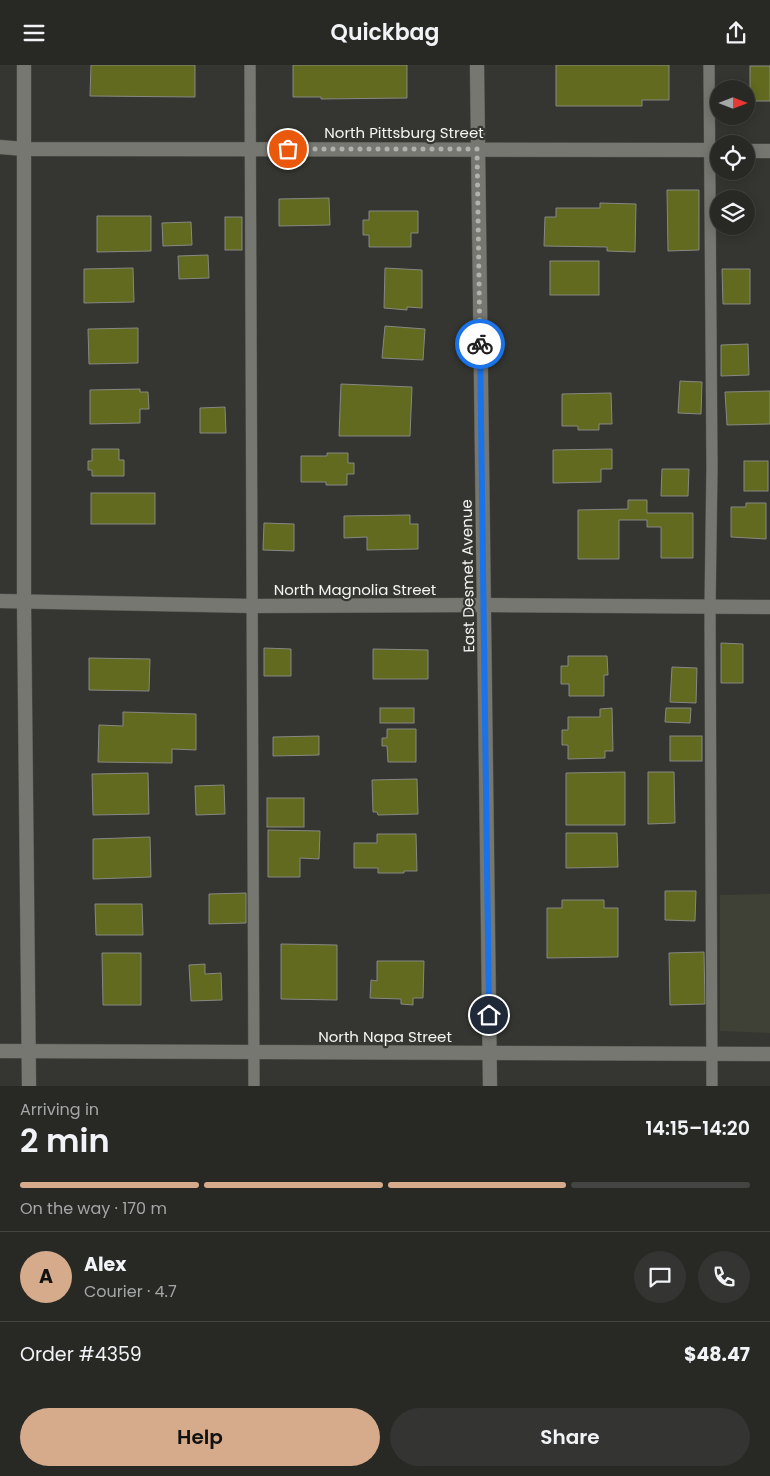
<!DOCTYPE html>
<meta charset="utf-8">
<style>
:root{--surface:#282825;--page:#343432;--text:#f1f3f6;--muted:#a5a6a7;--line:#444442;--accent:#d6ab8b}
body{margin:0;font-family:Poppins,sans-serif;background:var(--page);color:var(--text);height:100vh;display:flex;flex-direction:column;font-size:19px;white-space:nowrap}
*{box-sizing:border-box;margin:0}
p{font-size:16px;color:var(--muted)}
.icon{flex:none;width:28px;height:28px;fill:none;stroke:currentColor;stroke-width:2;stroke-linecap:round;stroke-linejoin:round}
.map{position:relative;height:1021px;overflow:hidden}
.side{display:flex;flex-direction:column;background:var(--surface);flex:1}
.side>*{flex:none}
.needle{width:32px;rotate:90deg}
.tools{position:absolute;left:710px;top:15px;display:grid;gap:10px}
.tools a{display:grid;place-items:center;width:45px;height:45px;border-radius:50%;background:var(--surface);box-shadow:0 2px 12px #0003,0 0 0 1px var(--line);font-size:25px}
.pin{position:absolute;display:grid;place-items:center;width:42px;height:42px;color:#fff;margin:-21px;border:2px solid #fff;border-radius:50%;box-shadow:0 1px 5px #0007}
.courier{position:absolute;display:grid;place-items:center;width:50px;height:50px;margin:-25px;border:4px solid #1a73e8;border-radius:50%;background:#fff;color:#222;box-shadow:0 1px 6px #0007}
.summary em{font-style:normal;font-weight:600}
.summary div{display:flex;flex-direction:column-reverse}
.summary{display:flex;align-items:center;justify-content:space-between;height:85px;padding:0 20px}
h1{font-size:32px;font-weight:600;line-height:38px}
.bar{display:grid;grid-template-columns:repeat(4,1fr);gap:8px 5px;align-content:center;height:60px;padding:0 20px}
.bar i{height:6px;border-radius:4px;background:var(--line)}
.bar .on{background:var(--accent)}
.bar p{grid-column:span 4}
.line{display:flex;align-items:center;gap:12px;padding:0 20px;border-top:1px solid var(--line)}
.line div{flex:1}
.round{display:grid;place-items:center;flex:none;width:52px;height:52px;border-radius:26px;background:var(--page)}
.primary-button{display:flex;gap:10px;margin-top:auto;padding:10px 20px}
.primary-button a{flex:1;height:58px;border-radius:30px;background:var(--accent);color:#111;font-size:20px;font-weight:600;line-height:58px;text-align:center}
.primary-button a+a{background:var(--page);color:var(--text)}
header{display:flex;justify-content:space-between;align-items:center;height:65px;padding:0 20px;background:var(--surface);font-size:22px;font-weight:600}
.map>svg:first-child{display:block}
.built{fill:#3f4136}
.building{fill:#626a20;stroke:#878882}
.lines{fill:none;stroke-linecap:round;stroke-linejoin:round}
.service-casing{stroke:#51524d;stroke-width:12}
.minor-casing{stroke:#51524d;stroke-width:15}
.secondary-casing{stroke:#51524d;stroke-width:15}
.service{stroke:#767771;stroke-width:11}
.minor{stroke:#767771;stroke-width:14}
.secondary{stroke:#767771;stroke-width:14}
.done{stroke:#b1b2ae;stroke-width:5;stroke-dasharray:0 9}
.route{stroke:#1a73e8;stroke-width:6}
.labels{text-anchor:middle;stroke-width:4.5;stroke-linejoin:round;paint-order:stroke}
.street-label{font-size:15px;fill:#f4f5f2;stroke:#353631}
</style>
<header><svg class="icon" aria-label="menu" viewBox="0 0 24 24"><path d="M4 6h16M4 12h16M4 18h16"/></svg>Quickbag<svg class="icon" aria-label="share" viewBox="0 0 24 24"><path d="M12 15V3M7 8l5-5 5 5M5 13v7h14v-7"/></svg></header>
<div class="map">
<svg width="770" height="1021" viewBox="0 0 770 1021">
<rect width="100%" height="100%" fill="#353631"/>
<polygon class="built" points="770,829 770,968 720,966 720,830"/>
<g class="building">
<polygon points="91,0 195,0 195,32 90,31"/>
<polygon points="293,0 407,0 407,33 321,34 321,32 293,32"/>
<polygon points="556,0 669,0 669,35 642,35 642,41 556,41"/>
<rect x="750" y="1" width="20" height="35"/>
<polygon points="667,125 699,125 699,185 668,186"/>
<polygon points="329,133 330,160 279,161 279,134"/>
<polygon points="600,138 636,139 635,187 607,186 607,182 544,181 545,152 556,152 556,143 600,143"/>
<polygon points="369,146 418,146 418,168 411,168 411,182 369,182 369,170 363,170 363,155 369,155"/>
<polygon points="97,151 151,151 151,186 97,187"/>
<rect x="225" y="152" width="17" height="33"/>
<polygon points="191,157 192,180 163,181 162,158"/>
<polygon points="208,190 209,213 179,214 178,191"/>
<rect x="550" y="196" width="49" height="34"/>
<polygon points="133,203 134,237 84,238 84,204"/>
<polygon points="385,203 422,205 422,243 407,242 407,245 384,243"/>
<polygon points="722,204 750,204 750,239 723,239"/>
<polygon points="385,261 425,264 423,295 382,293"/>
<polygon points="138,263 138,298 89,299 88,264"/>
<polygon points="748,279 749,310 721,311 721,280"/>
<polygon points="680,316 702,317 701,349 678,348"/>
<polygon points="341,319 412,322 410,371 339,371"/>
<polygon points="140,324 140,327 148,327 149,344 140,344 140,358 90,359 90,325"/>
<polygon points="770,326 770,359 727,360 725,327"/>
<polygon points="611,328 612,359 599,359 599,365 578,365 578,361 562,361 562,329"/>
<polygon points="225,342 226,368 200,368 200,343"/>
<polygon points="92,384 119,384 119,395 124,395 124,411 92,411 92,405 88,405 88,396 92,396"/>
<polygon points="612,384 612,404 601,404 601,417 553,418 553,385"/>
<polygon points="327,388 348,388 348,398 354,398 354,409 347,409 347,420 326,420 326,417 301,417 301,391 327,391"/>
<rect x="744" y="396" width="24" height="30"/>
<polygon points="662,404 689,404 688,431 661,431"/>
<rect x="91" y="428" width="64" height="31"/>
<polygon points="628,435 647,435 647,448 693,448 693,493 661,493 661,462 647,462 647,455 619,455 619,494 578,494 578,445 628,444"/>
<polygon points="746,438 766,438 766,474 731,472 731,442 746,442"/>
<polygon points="410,450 410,459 418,459 418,484 367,485 367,472 344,473 344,451"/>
<polygon points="264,458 294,459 294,486 263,485"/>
<polygon points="721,578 743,579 743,618 721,618"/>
<polygon points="264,583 291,584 291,611 264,611"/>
<polygon points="373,584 428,585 428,614 373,614"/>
<polygon points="568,591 607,591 608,610 604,610 604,631 569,631 569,619 561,619 561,601 568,601"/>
<polygon points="89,593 150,594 149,626 89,625"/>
<polygon points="672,602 697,603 696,638 670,637"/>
<rect x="380" y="643" width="34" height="15"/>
<polygon points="612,643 613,686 605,686 605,693 568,694 568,680 562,680 562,665 568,665 568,652 600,652 600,644"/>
<polygon points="666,643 691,643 690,658 665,657"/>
<polygon points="123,647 196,649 196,685 172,684 172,698 98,697 99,660 123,661"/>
<polygon points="387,664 416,664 416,697 388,697 387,681 382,681 382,673 387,673"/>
<polygon points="319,671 319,690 273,691 273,672"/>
<rect x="670" y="671" width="32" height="25"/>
<polygon points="625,707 625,760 566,760 566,708"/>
<polygon points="648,707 674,707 675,758 648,759"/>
<polygon points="148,708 149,749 93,750 92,709"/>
<polygon points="417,714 418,749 378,750 377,747 373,747 372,715"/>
<polygon points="224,720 225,749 196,750 195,721"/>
<rect x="267" y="733" width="37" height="29"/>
<polygon points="268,765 320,766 319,794 300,793 300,812 268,812"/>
<polygon points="566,768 617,768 618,802 566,803"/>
<polygon points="377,769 416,769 417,806 404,806 404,808 378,808 378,803 354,803 354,778 377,778"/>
<polygon points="150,772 151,812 93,814 93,774"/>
<polygon points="665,826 696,826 695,856 665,855"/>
<polygon points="246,828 246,858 209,859 209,829"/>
<polygon points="562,835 604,835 604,843 618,843 618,892 547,893 547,843 562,843"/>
<polygon points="95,839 142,839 143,870 96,870"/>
<polygon points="281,879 337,880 337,935 281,934"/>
<polygon points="704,887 705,939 670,940 669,888"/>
<polygon points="102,888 141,888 141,940 103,940"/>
<polygon points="377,896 424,896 423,933 413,933 413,940 401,939 401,934 370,933 371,915 377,916"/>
<polygon points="205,899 205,909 221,908 222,935 191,936 189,900"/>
</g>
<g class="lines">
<defs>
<g id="service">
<polyline points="250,0 254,1021"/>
<polyline points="709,0 712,402 710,543 712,1021"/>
</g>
<g id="minor">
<polyline points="24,0 24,536 29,1021"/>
<polyline points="477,0 490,1021"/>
<polyline points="0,82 24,84 719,85"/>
<polyline points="746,86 770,86"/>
<polyline points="0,536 253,541 485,540 770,542"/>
</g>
<polyline id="secondary" points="0,986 770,989"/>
</defs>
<use href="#service" class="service-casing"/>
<use href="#minor" class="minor-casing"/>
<use href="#secondary" class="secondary-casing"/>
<use href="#service" class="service"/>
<use href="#minor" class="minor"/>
<use href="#secondary" class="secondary"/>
</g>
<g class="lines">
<polyline class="done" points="288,84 477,84 480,279"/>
<polyline class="route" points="480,279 489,950"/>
</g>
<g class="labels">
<g class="street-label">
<text x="404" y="73">North Pittsburg Street</text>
<text transform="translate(468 511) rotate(-91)" y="5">East Desmet Avenue</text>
<text x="355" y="530">North Magnolia Street</text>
<text x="385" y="977">North Napa Street</text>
</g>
</g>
</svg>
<div class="tools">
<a><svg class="needle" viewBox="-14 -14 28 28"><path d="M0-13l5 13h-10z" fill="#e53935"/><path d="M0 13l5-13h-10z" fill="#a5a6a7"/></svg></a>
<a><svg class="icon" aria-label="locate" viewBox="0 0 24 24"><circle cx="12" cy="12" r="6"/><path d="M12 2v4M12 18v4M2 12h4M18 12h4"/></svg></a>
<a><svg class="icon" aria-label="layers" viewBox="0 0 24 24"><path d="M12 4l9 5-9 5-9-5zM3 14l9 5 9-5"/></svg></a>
</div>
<div class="pin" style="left:288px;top:84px;background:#ea580c"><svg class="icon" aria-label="bag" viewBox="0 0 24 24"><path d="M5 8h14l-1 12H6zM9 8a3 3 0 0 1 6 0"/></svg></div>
<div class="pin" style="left:489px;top:950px;background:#1f2937"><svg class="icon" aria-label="home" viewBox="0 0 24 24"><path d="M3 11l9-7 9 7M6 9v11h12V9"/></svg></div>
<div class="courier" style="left:480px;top:279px"><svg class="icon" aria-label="bike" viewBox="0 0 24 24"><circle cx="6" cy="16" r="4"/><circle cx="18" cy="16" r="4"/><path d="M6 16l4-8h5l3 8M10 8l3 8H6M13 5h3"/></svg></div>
</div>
<section class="side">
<div class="summary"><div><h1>2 min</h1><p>Arriving in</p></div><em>14:15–14:20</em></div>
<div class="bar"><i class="on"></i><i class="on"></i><i class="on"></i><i></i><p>On the way · 170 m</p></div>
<div class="line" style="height:90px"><b class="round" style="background:var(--accent);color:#111">A</b><div><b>Alex</b><p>Courier · 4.7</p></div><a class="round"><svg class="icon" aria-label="chat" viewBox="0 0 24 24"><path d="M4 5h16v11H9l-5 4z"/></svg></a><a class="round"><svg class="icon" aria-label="phone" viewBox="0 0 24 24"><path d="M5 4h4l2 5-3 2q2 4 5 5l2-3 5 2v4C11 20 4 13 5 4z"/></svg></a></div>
<div class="line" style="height:65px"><div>Order #4359</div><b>$48.47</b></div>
<div class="primary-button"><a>Help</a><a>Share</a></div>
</section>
